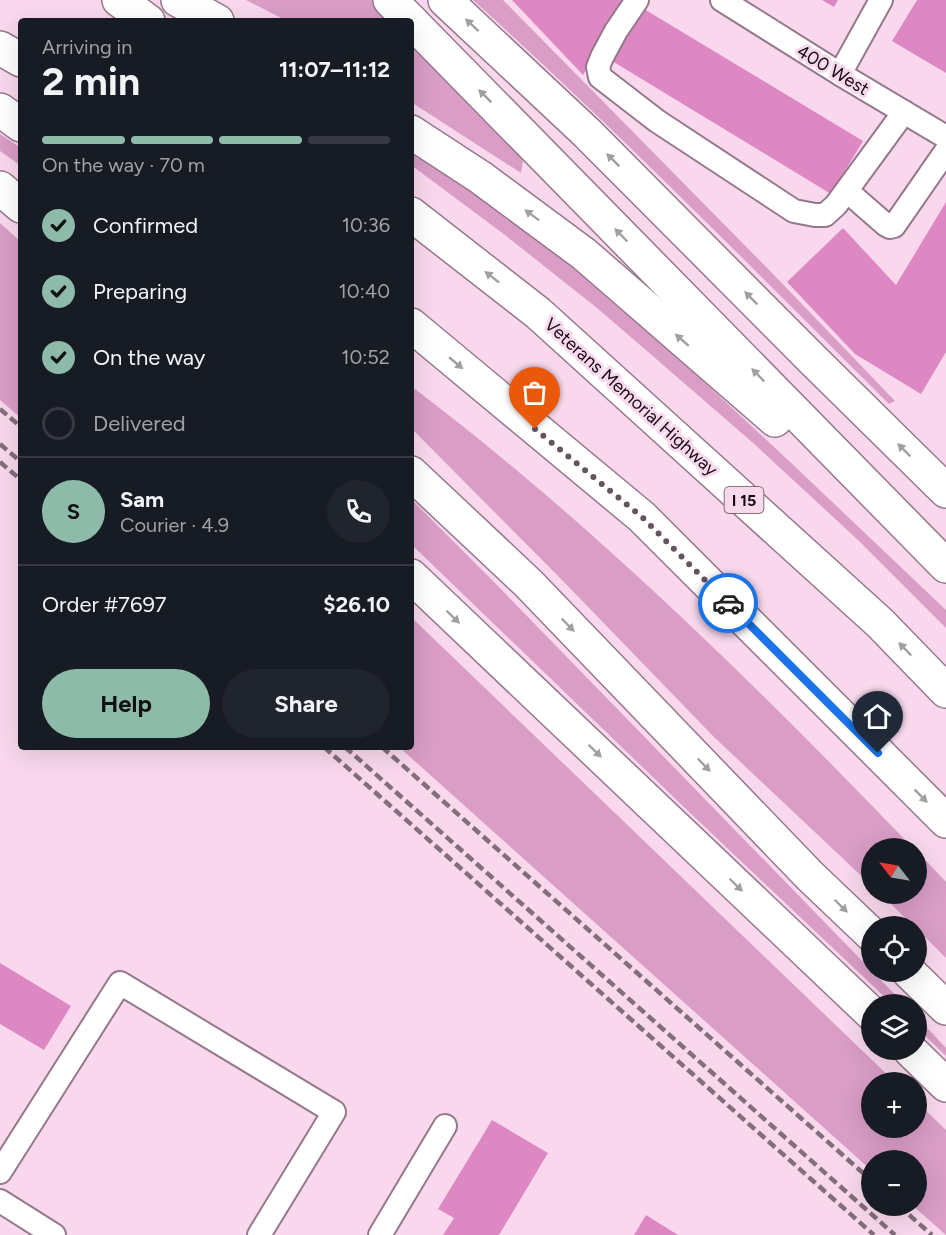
<!DOCTYPE html>
<meta charset="utf-8">
<style>
:root{--surface:#171b24;--page:#20242c;--text:#f1f3f6;--muted:#9ea1a6;--line:#363941;--accent:#8dbaa9}
body{margin:0;font-family:Figtree,sans-serif;background:var(--page);color:var(--text);height:100vh;display:flex;flex-direction:column;font-size:22px;white-space:nowrap}
*{box-sizing:border-box;margin:0}
p{font-size:20px;color:var(--muted)}
.icon{flex:none;width:33px;height:33px;fill:none;stroke:currentColor;stroke-width:2;stroke-linecap:round;stroke-linejoin:round}
.map{position:relative;flex:1;overflow:hidden}
.details{position:absolute;left:18px;top:18px;width:396px;height:732px;display:flex;flex-direction:column;background:var(--surface);border-radius:6px;box-shadow:0 6px 24px #0002}
.details>*{flex:none}
.needle{width:39px;rotate:301deg}
.fabs{position:absolute;left:861px;top:838px;display:grid;gap:12px}
.fabs a{display:grid;place-items:center;width:66px;height:66px;border-radius:50%;background:var(--surface);box-shadow:0 6px 24px #0002;font-size:30px}
.pin{position:absolute;display:grid;place-items:center;width:51px;height:51px;color:#fff;margin:-62px -26px;border-radius:50% 50% 50% 0;rotate:-45deg;box-shadow:0 0 6px #0007}
.pin .icon{rotate:45deg}
.courier{position:absolute;display:grid;place-items:center;width:60px;height:60px;margin:-30px;border:4px solid #1a73e8;border-radius:50%;background:#fff;color:#222;box-shadow:0 2px 8px #0007}
.summary em{font-style:normal;font-weight:700}
.summary div{display:flex;flex-direction:column-reverse}
.summary{display:flex;align-items:center;justify-content:space-between;height:102px;padding:0 24px}
h1{font-size:39px;font-weight:700;line-height:45px}
.bar{display:grid;grid-template-columns:repeat(4,1fr);gap:9px 6px;align-content:center;height:72px;padding:0 24px}
.bar i{height:8px;border-radius:4px;background:var(--line)}
.bar .current{background:var(--accent)}
.bar p{grid-column:span 4}
.line{display:flex;align-items:center;gap:15px;padding:0 24px;border-top:2px solid var(--line)}
.line div{flex:1}
.round{display:grid;place-items:center;flex:none;width:63px;height:63px;border-radius:32px;background:var(--page)}
ol{padding:0 24px;list-style:none}
li{display:flex;align-items:center;gap:18px;height:66px}
li p{margin-inline-start:auto}
li .icon{padding:6px;border-radius:50%;background:var(--accent);color:#111;stroke-width:4}
li:last-child{color:var(--muted)}
li i{width:33px;height:33px;border:3px solid var(--line);border-radius:50%}
.action{display:flex;gap:12px;margin-top:auto;padding:12px 24px}
.action a{flex:1;height:69px;border-radius:36px;background:var(--accent);color:#111;font-size:24px;font-weight:700;line-height:69px;text-align:center}
.action a+a{background:var(--page);color:var(--text)}
.map>svg:first-child{display:block}
.green{fill:#d99dc6}
.building{fill:#dd88c3}
.lines{fill:none;stroke-linecap:round;stroke-linejoin:round}
.minor-casing{stroke:#96788c;stroke-width:26}
.highway-casing{stroke:#96788c;stroke-width:36}
.minor{stroke:#fff;stroke-width:22}
.highway{stroke:#fff;stroke-width:33}
.rail{stroke:#836e7b;stroke-width:4.5;stroke-dasharray:9 4.5;stroke-linecap:butt}
.oneway{fill:#a29ea1}
.done{stroke:#65535f;stroke-width:6;stroke-dasharray:0 10.8}
.route{stroke:#1a73e8;stroke-width:8}
.labels{text-anchor:middle;stroke-width:6;stroke-linejoin:round;paint-order:stroke}
.shield{fill:#f9d8ed;stroke:#5a4954;stroke-width:1.5}
.shield-label{font-size:16px;font-weight:bold;fill:#160c13}
.street-label{font-size:18px;fill:#160c13;stroke:#f9d8ed}
</style>
<div class="map">
<svg width="946" height="1235" viewBox="0 0 946 1235">
<rect width="100%" height="100%" fill="#f9d8ed"/>
<g class="green">
<polygon points="246,0 372,0 393,21 287,21"/>
<path d="M473,0H503L773,274L895,401L889,404C752,268 617,130 473,0Z"/>
<polygon points="411,39 492,121 523,161 521,173 411,102"/>
<polygon points="0,134 21,148 21,166 0,151"/>
<polygon points="411,147 523,223 658,339 788,460 946,610 946,628 858,540 752,442 647,351 597,308 505,235 411,165"/>
<polygon points="0,223 21,242 21,418 0,400"/>
<path d="M411,386C593,524 756,685 914,849H872L871,885L714,737L563,581L411,428Z"/>
<polygon points="411,499 494,582 905,1005 893,1005 687,810 411,544"/>
<polygon points="411,617 896,1083 872,1083 872,1128 916,1128 917,1102 946,1130 946,1235 913,1206 916,1206 916,1161 872,1161 871,1170 399,747 411,747"/>
<polygon points="917,851 946,882 946,958 917,929 916,927 914,927 881,894 916,894"/>
<polygon points="917,1017 946,1048 946,1056 917,1028"/>
</g>
<g class="building">
<polygon points="512,0 621,0 626,5 583,75"/>
<polygon points="822,0 838,0 834,7"/>
<polygon points="917,0 946,0 946,73 892,41"/>
<polygon points="644,9 863,141 831,194 612,61"/>
<polygon points="946,202 946,352 921,394 855,354 787,282 843,228 896,285"/>
<polygon points="0,963 71,1006 44,1050 0,1024"/>
<polygon points="492,1120 548,1153 499,1235 443,1235 454,1218 438,1209"/>
<polygon points="646,1215 678,1235 634,1235"/>
</g>
<g class="lines">
<defs>
<g id="minor">
<polyline points="637,0 616,31 602,57 598,67 600,77 657,121 794,211 815,215 825,215 836,205 904,112"/>
<polyline points="722,0 840,74 946,137"/>
<polyline points="840,74 881,0"/>
<polyline points="847,191 886,225 890,227 894,226 946,151"/>
<polyline points="0,1172 120,983 334,1112 259,1235"/>
<polyline points="0,1201 54,1235"/>
<polyline points="380,1235 445,1126"/>
</g>
<g id="highway">
<polyline points="119,0 148,21"/>
<polyline points="178,0 217,21"/>
<polyline points="390,0 411,21"/>
<polyline points="445,0 587,133 813,360 946,491"/>
<polyline points="411,21 946,566"/>
<polyline points="0,48 21,60"/>
<polyline points="0,110 21,125"/>
<polyline points="411,132 480,177 584,254 775,420"/>
<polyline points="0,188 21,206"/>
<polyline points="411,214 538,313 880,623 946,691"/>
<polyline points="411,325 642,517 946,821"/>
<polyline points="411,473 528,583 810,876 872,935"/>
<polyline points="411,576 872,1014"/>
<polyline points="909,972 946,1008"/>
<polyline points="910,1050 946,1085"/>
</g>
</defs>
<use href="#minor" class="minor-casing"/>
<use href="#highway" class="highway-casing"/>
<use href="#minor" class="minor"/>
<use href="#highway" class="highway"/>
<g class="rail">
<polyline points="0,409 21,427"/>
<polyline points="0,444 21,462"/>
<polyline points="0,462 21,480"/>
<polyline points="324,747 874,1235"/>
<polyline points="345,747 895,1235"/>
<polyline points="382,747 872,1181"/>
<polyline points="899,1206 932,1235"/>
</g>
</g>
<defs><path id="oneway-solid" d="M-6-.8H1V-3.2L6.5 0L1 3.2V.8H-6Z" transform="scale(1.5)"/></defs>
<g class="oneway">
<use href="#oneway-solid" transform="translate(472 25) rotate(-137)"/>
<use href="#oneway-solid" transform="translate(485 96) rotate(-135)"/>
<use href="#oneway-solid" transform="translate(613 160) rotate(-135)"/>
<use href="#oneway-solid" transform="translate(532 215) rotate(-143)"/>
<use href="#oneway-solid" transform="translate(621 235) rotate(-134)"/>
<use href="#oneway-solid" transform="translate(492 277) rotate(-142)"/>
<use href="#oneway-solid" transform="translate(751 298) rotate(-135)"/>
<use href="#oneway-solid" transform="translate(682 340) rotate(-139)"/>
<use href="#oneway-solid" transform="translate(456 363) rotate(40)"/>
<use href="#oneway-solid" transform="translate(758 375) rotate(-134)"/>
<use href="#oneway-solid" transform="translate(904 450) rotate(-135)"/>
<use href="#oneway-solid" transform="translate(453 617) rotate(44)"/>
<use href="#oneway-solid" transform="translate(568 625) rotate(46)"/>
<use href="#oneway-solid" transform="translate(905 649) rotate(-134)"/>
<use href="#oneway-solid" transform="translate(595 751) rotate(44)"/>
<use href="#oneway-solid" transform="translate(704 765) rotate(46)"/>
<use href="#oneway-solid" transform="translate(921 796) rotate(45)"/>
<use href="#oneway-solid" transform="translate(736 885) rotate(44)"/>
<use href="#oneway-solid" transform="translate(841 906) rotate(44)"/>
</g>
<g class="lines">
<polyline class="done" points="535,429 642,517 728,603"/>
<polyline class="route" points="728,603 878,753"/>
</g>
<g class="labels">
<rect class="shield" x="724.5" y="487" width="39" height="26" rx="4.5"/>
<g class="shield-label">
<text x="744" y="506">I 15</text>
</g>
<g class="street-label">
<text transform="translate(833 70) rotate(31)" y="6">400 West</text>
<text transform="translate(631 397) rotate(42)" y="6">Veterans Memorial Highway</text>
</g>
</g>
</svg>
<div class="fabs">
<a><svg class="needle" viewBox="-14 -14 28 28"><path d="M0-13l5 13h-10z" fill="#e53935"/><path d="M0 13l5-13h-10z" fill="#9ea1a6"/></svg></a>
<a><svg class="icon" aria-label="locate" viewBox="0 0 24 24"><circle cx="12" cy="12" r="6"/><path d="M12 2v4M12 18v4M2 12h4M18 12h4"/></svg></a>
<a><svg class="icon" aria-label="layers" viewBox="0 0 24 24"><path d="M12 4l9 5-9 5-9-5zM3 14l9 5 9-5"/></svg></a>
<a>+</a>
<a>−</a>
</div>
<div class="pin" style="left:535px;top:429px;background:#ea580c"><svg class="icon" aria-label="bag" viewBox="0 0 24 24"><path d="M5 8h14l-1 12H6zM9 8a3 3 0 0 1 6 0"/></svg></div>
<div class="pin" style="left:878px;top:753px;background:#1f2937"><svg class="icon" aria-label="home" viewBox="0 0 24 24"><path d="M3 11l9-7 9 7M6 9v11h12V9"/></svg></div>
<div class="courier" style="left:728px;top:603px"><svg class="icon" aria-label="car" viewBox="0 0 24 24"><path d="M5 17H2v-5l4-1 3-4h7l3 4 3 1v5h-3M9 17h6M6 11h13"/><circle cx="7" cy="17" r="2"/><circle cx="17" cy="17" r="2"/></svg></div>
<section class="details">
<div class="summary"><div><h1>2 min</h1><p>Arriving in</p></div><em>11:07–11:12</em></div>
<div class="bar"><i class="current"></i><i class="current"></i><i class="current"></i><i></i><p>On the way · 70 m</p></div>
<ol>
<li><svg class="icon" aria-label="check" viewBox="0 0 24 24"><path d="M5 12l5 5 9-10"/></svg>Confirmed<p>10:36</p></li>
<li><svg class="icon" aria-label="check" viewBox="0 0 24 24"><path d="M5 12l5 5 9-10"/></svg>Preparing<p>10:40</p></li>
<li><svg class="icon" aria-label="check" viewBox="0 0 24 24"><path d="M5 12l5 5 9-10"/></svg>On the way<p>10:52</p></li>
<li><i></i>Delivered</li>
</ol>
<div class="line" style="height:108px"><b class="round" style="background:var(--accent);color:#111">S</b><div><b>Sam</b><p>Courier · 4.9</p></div><a class="round"><svg class="icon" aria-label="phone" viewBox="0 0 24 24"><path d="M5 4h4l2 5-3 2q2 4 5 5l2-3 5 2v4C11 20 4 13 5 4z"/></svg></a></div>
<div class="line" style="height:78px"><div>Order #7697</div><b>$26.10</b></div>
<div class="action"><a>Help</a><a>Share</a></div>
</section>
</div>
